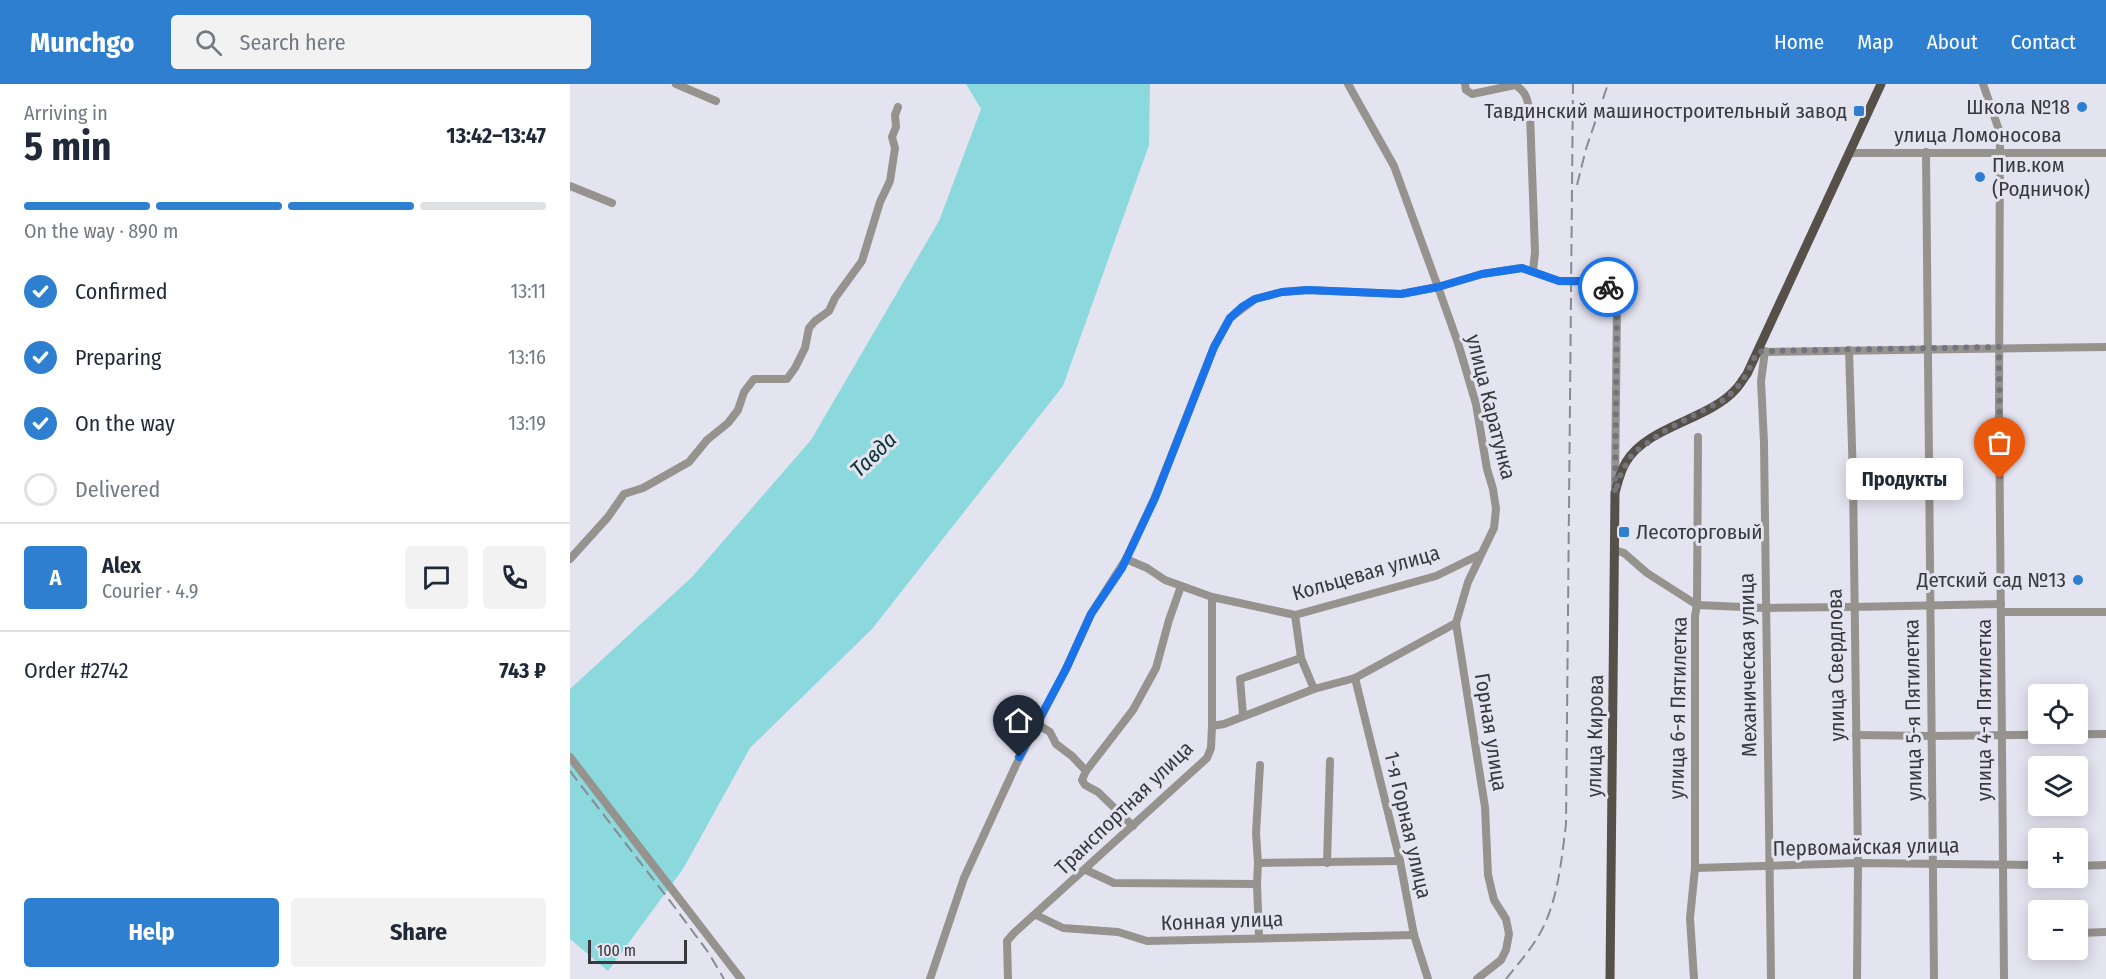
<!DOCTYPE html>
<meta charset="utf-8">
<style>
:root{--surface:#fff;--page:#f2f2f3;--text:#1f2937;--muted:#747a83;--line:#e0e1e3;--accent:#2e7fcf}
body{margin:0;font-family:"Fira Sans Condensed",sans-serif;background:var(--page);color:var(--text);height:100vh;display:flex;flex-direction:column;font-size:22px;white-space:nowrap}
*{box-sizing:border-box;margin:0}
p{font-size:20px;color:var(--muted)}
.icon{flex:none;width:33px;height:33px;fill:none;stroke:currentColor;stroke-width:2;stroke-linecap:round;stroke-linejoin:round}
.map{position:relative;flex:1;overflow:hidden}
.drawer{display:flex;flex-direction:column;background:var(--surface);width:570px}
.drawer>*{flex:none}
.controls{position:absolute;left:1458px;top:600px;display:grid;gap:12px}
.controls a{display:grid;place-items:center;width:60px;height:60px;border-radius:6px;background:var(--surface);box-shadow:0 3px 15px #0003;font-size:30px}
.scale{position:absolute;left:18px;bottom:15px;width:99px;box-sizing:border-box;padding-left:6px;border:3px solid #38383d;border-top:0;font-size:16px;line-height:21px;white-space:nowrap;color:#38383d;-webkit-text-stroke:4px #e4e3f0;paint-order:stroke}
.pin{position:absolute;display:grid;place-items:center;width:51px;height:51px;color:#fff;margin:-62px -26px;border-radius:50% 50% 50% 0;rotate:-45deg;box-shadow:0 0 6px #0007}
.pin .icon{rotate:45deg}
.courier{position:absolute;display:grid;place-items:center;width:60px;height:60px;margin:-30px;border:4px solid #1a73e8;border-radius:50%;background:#fff;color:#222;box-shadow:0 2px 8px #0007}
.bubble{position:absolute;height:42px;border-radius:6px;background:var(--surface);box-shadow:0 3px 15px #0003;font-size:20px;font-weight:700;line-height:42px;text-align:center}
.summary em{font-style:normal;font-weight:700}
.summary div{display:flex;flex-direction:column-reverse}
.summary{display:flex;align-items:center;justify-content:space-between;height:102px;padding:0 24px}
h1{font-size:39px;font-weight:700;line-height:45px}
.bar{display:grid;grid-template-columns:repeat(4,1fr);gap:9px 6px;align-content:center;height:72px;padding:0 24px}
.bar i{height:8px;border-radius:4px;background:var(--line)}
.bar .current{background:var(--accent)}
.bar p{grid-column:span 4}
.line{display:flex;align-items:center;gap:15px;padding:0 24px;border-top:2px solid var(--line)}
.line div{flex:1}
.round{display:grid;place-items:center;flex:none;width:63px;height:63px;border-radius:6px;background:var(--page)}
ol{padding:0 24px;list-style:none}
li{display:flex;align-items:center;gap:18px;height:66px}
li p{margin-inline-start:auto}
li .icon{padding:6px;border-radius:50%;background:var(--accent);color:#fff;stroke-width:4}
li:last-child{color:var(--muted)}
li i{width:33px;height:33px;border:3px solid var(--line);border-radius:50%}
.cta{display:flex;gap:12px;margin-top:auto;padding:12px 24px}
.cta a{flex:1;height:69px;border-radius:6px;background:var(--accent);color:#fff;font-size:24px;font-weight:700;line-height:69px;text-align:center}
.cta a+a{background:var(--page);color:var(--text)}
header{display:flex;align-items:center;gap:36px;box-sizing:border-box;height:84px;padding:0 30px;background:var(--accent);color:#fff}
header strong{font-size:28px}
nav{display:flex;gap:33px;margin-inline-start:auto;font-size:21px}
.search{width:420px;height:54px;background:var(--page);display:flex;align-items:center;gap:15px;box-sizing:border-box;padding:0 21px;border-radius:6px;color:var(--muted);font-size:22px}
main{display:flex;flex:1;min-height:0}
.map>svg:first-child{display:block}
.water{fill:#8cd9dd}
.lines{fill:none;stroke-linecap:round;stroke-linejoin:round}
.minor{stroke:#96928e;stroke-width:8}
.major{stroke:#565048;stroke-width:9}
.rail{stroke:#8a8a93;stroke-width:2;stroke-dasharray:12 6;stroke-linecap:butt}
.done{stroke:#74747c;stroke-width:6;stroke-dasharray:0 10.8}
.route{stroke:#1a73e8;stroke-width:8}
.poi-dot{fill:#2e7fcf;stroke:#e4e3f0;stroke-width:2}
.labels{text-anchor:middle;stroke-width:6;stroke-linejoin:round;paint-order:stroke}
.poi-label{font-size:21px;fill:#38383d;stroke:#e4e3f0;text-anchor:end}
.street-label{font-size:21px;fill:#38383d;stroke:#e4e3f0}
.water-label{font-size:22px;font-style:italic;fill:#093133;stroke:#e4e3f0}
</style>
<header>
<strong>Munchgo</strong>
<div class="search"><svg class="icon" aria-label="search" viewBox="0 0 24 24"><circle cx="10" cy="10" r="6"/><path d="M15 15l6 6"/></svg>Search here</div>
<nav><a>Home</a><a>Map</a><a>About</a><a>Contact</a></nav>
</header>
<main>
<section class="drawer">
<div class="summary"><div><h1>5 min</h1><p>Arriving in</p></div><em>13:42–13:47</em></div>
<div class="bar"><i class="current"></i><i class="current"></i><i class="current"></i><i></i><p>On the way · 890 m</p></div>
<ol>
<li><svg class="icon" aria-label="check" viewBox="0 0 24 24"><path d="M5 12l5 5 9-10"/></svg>Confirmed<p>13:11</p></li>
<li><svg class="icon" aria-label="check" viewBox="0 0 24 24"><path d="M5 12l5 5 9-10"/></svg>Preparing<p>13:16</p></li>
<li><svg class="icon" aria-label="check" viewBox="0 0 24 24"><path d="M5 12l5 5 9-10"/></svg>On the way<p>13:19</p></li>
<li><i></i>Delivered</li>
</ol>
<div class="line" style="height:108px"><b class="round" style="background:var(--accent);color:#fff">A</b><div><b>Alex</b><p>Courier · 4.9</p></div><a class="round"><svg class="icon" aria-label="chat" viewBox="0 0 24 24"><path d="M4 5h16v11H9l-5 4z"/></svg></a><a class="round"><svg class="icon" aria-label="phone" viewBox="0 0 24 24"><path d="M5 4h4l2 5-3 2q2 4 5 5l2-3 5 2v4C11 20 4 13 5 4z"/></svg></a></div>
<div class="line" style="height:78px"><div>Order #2742</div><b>743 ₽</b></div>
<div class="cta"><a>Help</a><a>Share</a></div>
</section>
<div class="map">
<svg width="1536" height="895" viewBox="0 0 1536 895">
<rect width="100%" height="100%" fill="#e4e3f0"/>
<polygon class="water" points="396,0 580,0 579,61 493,302 302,545 180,664 113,785 38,887 0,855 0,605 122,493 241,356 369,137 411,25"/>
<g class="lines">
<g class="minor">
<polyline points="106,0 146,17"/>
<polyline points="778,0 824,82 868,203 888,259 906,320 917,385 923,405 926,425 924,444 898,498 886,539 915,723 918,791 924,816 936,835 939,850 936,866 931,876 907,895"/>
<path d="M895,0L896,6L902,10L945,1C957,8 958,17 960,30L965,168L963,187"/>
<polyline points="1413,0 1430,49 1429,323 1434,895"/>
<polyline points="1356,68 1364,895"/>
<polyline points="1280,69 1536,69"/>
<polyline points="0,102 42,119"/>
<polyline points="1279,266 1283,395 1288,779 1287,895"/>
<polyline points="1195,267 1191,297 1194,359 1201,895"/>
<polyline points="1190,268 1536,263"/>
<polyline points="1045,466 1054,469 1077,489 1127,521 1196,524 1283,523 1431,520"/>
<polyline points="0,475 38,433 54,410 73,404 119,378 137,356 158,339 168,326 174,308 184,295 217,295 225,284 235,264 239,244 245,237 259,227 265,214 292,177 310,118 320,97 325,64 322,53 326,43 325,31 328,23"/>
<polyline points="556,475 577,484 595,496 642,513 725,531 866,492 909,471"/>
<polyline points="642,513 642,642"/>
<polyline points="1431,528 1536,528"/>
<polyline points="725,531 731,574 744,605"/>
<polyline points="785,594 830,777 844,851 858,895"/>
<polyline points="673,631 670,595 731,574"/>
<polyline points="467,640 480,648 486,660 502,672 516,687 512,696 515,701 528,708 563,742"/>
<polyline points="1286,651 1361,652 1536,650"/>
<polyline points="0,673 171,895"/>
<polyline points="516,687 563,626 586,584 599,536 611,502"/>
<polyline points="688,779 830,777"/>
<polyline points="757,779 760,677"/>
<polyline points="1508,782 1536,781"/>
<polyline points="1125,784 1288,779 1468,781"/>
<polyline points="516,786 544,799 687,800"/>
<polyline points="466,831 493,844 548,848 577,857 844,851"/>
<polyline points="1508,849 1536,848"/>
<polyline points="689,854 687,800 688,779 686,749 690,681"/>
<polyline points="360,895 394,794 446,681 496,585 521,530 556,475 585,413 644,263 660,234 685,215 712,208 738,206 831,210 868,203 912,190 952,184 989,197 1029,198 1041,205 1047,221 1045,402"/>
<polyline points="438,895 437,857 444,849 637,674 641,664 642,642 654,640 744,605 785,594 886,539"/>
<polyline points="1124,895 1120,834 1125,784 1125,532 1127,521 1128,353"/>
</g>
<path class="major" d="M1040,895L1045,409C1048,398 1050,388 1056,378C1077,342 1139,336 1166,305C1170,301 1173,295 1177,290L1311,0"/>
<g class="rail">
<polyline points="1007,101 1016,65 1038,0"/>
<polyline points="0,687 103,821 138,868 154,895"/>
<path d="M936,895C951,876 967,859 976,837C989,807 992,771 996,740L1003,0"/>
</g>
</g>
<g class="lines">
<polyline class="done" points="1038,203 1044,212 1047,221 1045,409 1051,389 1063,369 1096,346 1155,315 1166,305 1177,290 1187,268 1195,267 1429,263 1430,395"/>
<polyline class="route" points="449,673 496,585 521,530 552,484 585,414 644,263 660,234 672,223 685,215 712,208 738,206 831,210 868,203 912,190 952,184 989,197 1024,197 1029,198 1038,203"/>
</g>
<g class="poi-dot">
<circle cx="1512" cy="23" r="6"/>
<rect x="1283" y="21" width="12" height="12" rx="3"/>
<circle cx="1410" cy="93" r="6"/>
<rect x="1048" y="442" width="12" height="12" rx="3"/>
<circle cx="1508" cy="496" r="6"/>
</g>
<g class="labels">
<g class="poi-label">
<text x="1500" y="30">Школа №18</text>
<text x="1277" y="34">Тавдинский машиностроительный завод</text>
<text x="1422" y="88" text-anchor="start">Пив.ком<tspan x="1422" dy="24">(Родничок)</tspan></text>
<text x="1066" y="455" text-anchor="start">Лесоторговый</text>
<text x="1496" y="503">Детский сад №13</text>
</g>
<g class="street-label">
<text x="1408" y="58">улица Ломоносова</text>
<text transform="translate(921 323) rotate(76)" y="7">улица Каратунка</text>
<text transform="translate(796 489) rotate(-16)" y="7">Кольцевая улица</text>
<text transform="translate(1178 581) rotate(-91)" y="7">Механическая улица</text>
<text transform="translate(1266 581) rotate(-91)" y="7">улица Свердлова</text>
<text transform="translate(1108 624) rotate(-89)" y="7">улица 6-я Пятилетка</text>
<text transform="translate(1343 626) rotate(-91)" y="7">улица 5-я Пятилетка</text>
<text transform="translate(1414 626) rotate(-90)" y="7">улица 4-я Пятилетка</text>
<text transform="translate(921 648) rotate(81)" y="7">Горная улица</text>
<text transform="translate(1025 652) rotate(-89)" y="7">улица Кирова</text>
<text transform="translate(554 724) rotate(-44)" y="7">Транспортная улица</text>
<text transform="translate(838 741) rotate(77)" y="7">1-я Горная улица</text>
<text transform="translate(1296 763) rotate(-1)" y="7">Первомайская улица</text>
<text transform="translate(652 837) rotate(-2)" y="7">Конная улица</text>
</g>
<g class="water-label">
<text transform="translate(303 370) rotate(-44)" y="8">Тавда</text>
</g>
</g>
</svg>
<div class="controls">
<a><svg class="icon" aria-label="locate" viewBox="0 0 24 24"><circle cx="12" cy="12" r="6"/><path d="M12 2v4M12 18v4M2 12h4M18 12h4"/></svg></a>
<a><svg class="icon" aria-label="layers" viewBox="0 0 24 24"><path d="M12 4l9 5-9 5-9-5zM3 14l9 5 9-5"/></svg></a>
<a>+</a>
<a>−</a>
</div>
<div class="scale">100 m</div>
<div class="pin" style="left:1430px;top:395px;background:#ea580c"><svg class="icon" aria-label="bag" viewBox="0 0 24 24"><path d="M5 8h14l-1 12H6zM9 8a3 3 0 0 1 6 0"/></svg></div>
<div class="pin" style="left:449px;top:673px;background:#1f2937"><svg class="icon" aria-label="home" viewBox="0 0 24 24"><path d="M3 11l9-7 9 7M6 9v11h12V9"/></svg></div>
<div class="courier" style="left:1038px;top:203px"><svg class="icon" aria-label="bike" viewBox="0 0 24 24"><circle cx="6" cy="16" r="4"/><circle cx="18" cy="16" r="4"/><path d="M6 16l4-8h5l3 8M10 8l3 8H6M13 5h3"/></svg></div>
<div class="bubble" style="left:1276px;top:374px;width:117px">Продукты</div>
</div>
</main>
